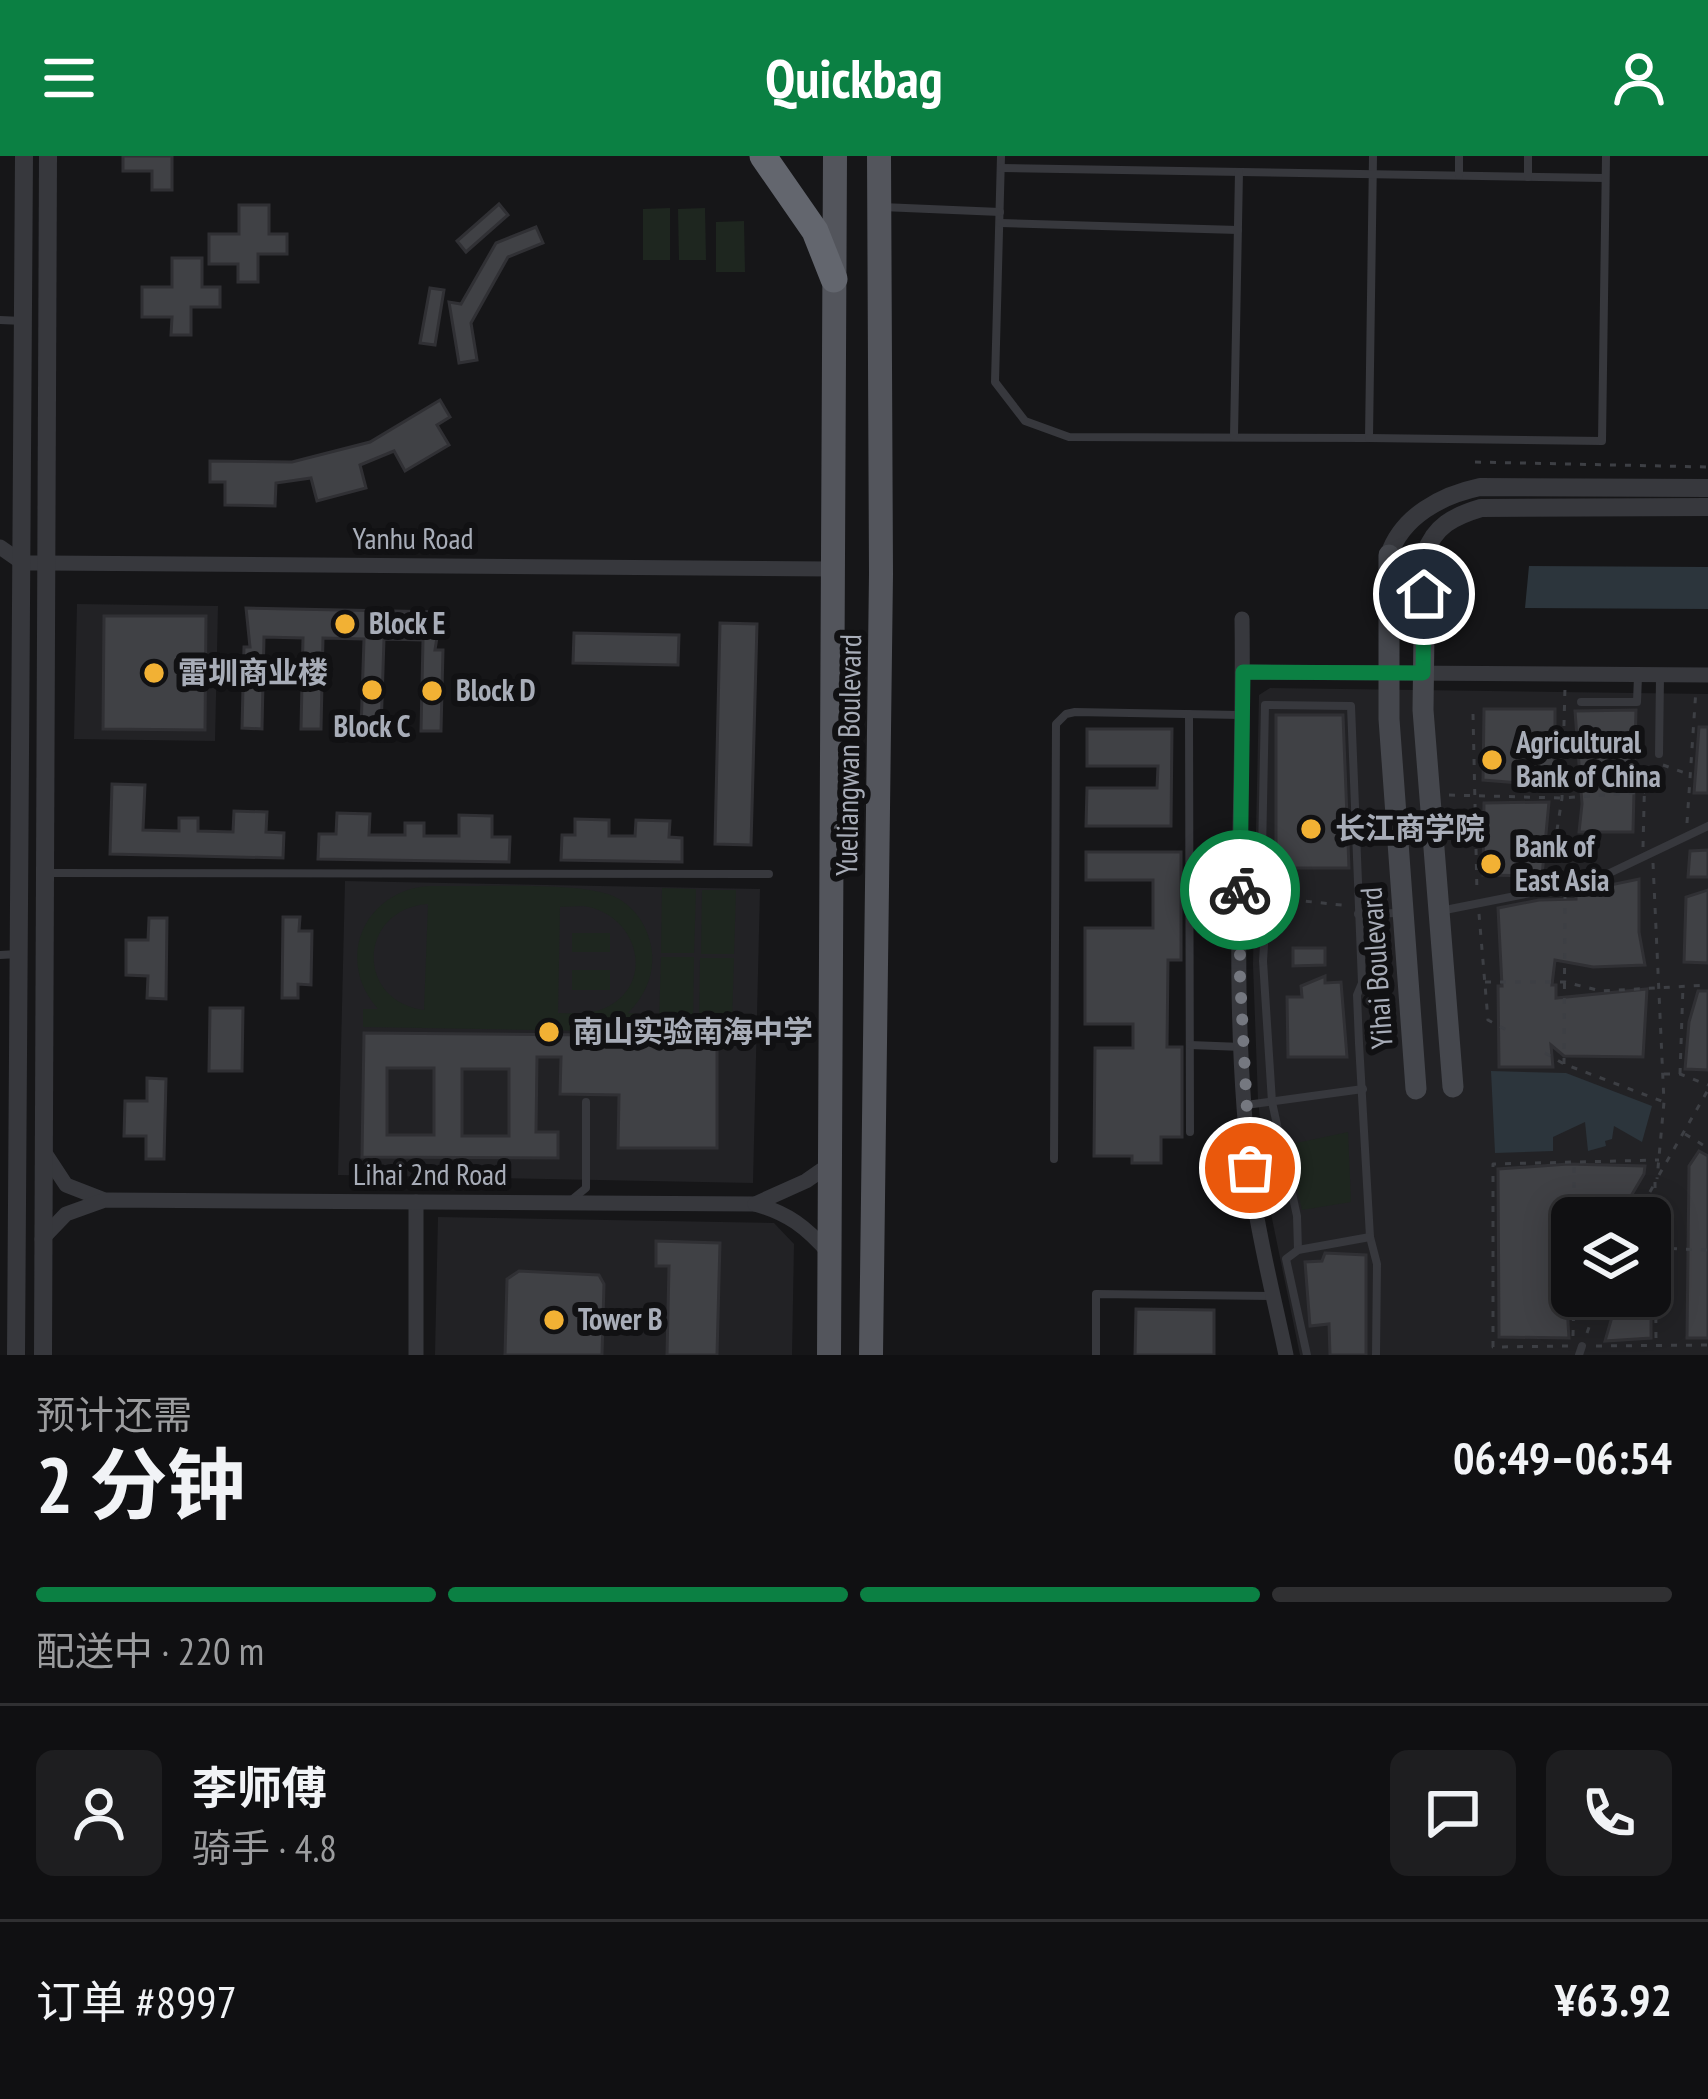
<!DOCTYPE html>
<html lang="zh">
<meta charset="utf-8">
<style>
:root{--surface:#101012;--page:#1e1e20;--text:#f1f3f6;--muted:#9c9d9f;--line:#303032;--accent:#0b8043}
body{margin:0;font-family:"PT Sans Narrow","Noto Sans SC",sans-serif;background:var(--page);color:var(--text);height:100vh;display:flex;flex-direction:column;font-size:45px;white-space:nowrap}
*{box-sizing:border-box;margin:0}
p{font-size:39px;color:var(--muted)}
.icon{flex:none;width:66px;height:66px;fill:none;stroke:currentColor;stroke-width:2;stroke-linecap:round;stroke-linejoin:round}
.map{position:relative;height:1199px;overflow:hidden}
.panel{display:flex;flex-direction:column;background:var(--surface);flex:1}
.panel>*{flex:none}
.tools{position:absolute;left:1551px;top:1041px;display:grid;gap:24px}
.tools a{display:grid;place-items:center;width:120px;height:120px;border-radius:18px;background:var(--surface);box-shadow:0 6px 30px #0003,0 0 0 3px var(--line);font-size:60px}
.pin{position:absolute;display:grid;place-items:center;width:102px;height:102px;color:#fff;margin:-51px;border:6px solid #fff;border-radius:50%;box-shadow:0 3px 12px #0007}
.courier{position:absolute;display:grid;place-items:center;width:120px;height:120px;margin:-60px;border:9px solid #0b8043;border-radius:50%;background:#fff;color:#222;box-shadow:0 3px 15px #0007}
.summary em{font-style:normal;font-weight:700}
.summary div{display:flex;flex-direction:column-reverse}
.summary{display:flex;align-items:center;justify-content:space-between;height:204px;padding:0 36px}
h1{font-size:78px;font-weight:700;line-height:90px}
.bar{display:grid;grid-template-columns:repeat(4,1fr);gap:18px 12px;align-content:center;height:144px;padding:0 36px}
.bar i{height:15px;border-radius:9px;background:var(--line)}
.bar .active{background:var(--accent)}
.bar p{grid-column:span 4}
.line{display:flex;align-items:center;gap:30px;padding:0 36px;border-top:3px solid var(--line)}
.line div{flex:1}
.round{display:grid;place-items:center;flex:none;width:126px;height:126px;border-radius:18px;background:var(--page)}
header{display:flex;justify-content:space-between;align-items:center;height:156px;padding:0 36px;background:var(--accent);color:#fff;font-size:54px;font-weight:700}
.map>svg:first-child{display:block}
.built{fill:#222225;fill-rule:evenodd}
.green{fill:#1e261f;fill-rule:evenodd}
.water{fill:#2c353c}
.building{fill:#404145;stroke:#303034;stroke-width:3;fill-rule:evenodd}
.lines{fill:none;stroke-linecap:round;stroke-linejoin:round}
.path{stroke:#3d3f44;stroke-width:3;stroke-dasharray:6 9;stroke-linecap:butt}
.service{stroke:#37383d;stroke-width:8}
.minor{stroke:#37383d;stroke-width:15}
.tertiary{stroke:#37383d;stroke-width:18}
.secondary{stroke:#45474d;stroke-width:21}
.primary{stroke:#53555c;stroke-width:24}
.motorway{stroke:#63666e;stroke-width:27}
.done{stroke:#757880;stroke-width:12;stroke-dasharray:0 21.6}
.route{stroke:#0b8043;stroke-width:15}
.poi-dot{fill:#f2b134;stroke:#111113;stroke-width:4.5}
.labels{text-anchor:middle;stroke-width:12;stroke-linejoin:round;paint-order:stroke}
.street-label{font-size:30px;fill:#a8adb8;stroke:#111113}
.poi-label{font-size:30px;font-weight:bold;fill:#a8adb8;stroke:#111113;text-anchor:start}
</style>
<header><svg class="icon" aria-label="menu" viewBox="0 0 24 24"><path d="M4 6h16M4 12h16M4 18h16"/></svg>Quickbag<svg class="icon" aria-label="person" viewBox="0 0 24 24"><circle cx="12" cy="8" r="4"/><path d="M4 21q1-7 8-7t8 7"/></svg></header>
<div class="map">
<svg width="1708" height="1199" viewBox="0 0 1708 1199">
<rect width="100%" height="100%" fill="#161618"/>
<g class="built">
<polygon points="77,448 218,450 215,585 74,583"/>
<path d="M1270,532L1708,538V1199H1300L1269,1048L1258,944L1253,809L1259,539ZM1572,1062H1650V1140H1572Z"/>
<polygon points="345,725 760,733 753,1027 338,1019"/>
<polygon points="438,1061 774,1067 794,1088 792,1199 435,1199"/>
</g>
<g class="green">
<polygon points="670,52 670,104 643,104 643,53"/>
<polygon points="705,52 706,104 679,104 678,53"/>
<polygon points="744,65 745,116 716,116 716,66"/>
<path d="M428,730C468,731 582,725 613,740C633,749 647,768 651,790C656,816 646,839 628,857L650,859L649,876L363,871V853H378C334,804 364,735 428,730ZM427,748H428L424,854C355,845 358,754 427,748ZM583,750C637,757 658,827 605,852C590,859 574,857 558,857L560,751Z"/>
<polygon points="662,732 696,733 694,797 661,797"/>
<polygon points="702,734 736,734 734,798 701,798"/>
<rect x="572" y="777" width="38" height="19"/>
<polygon points="661,801 694,801 693,866 659,865"/>
<polygon points="700,802 734,802 732,867 699,866"/>
<rect x="572" y="814" width="38" height="20"/>
<polygon points="1348,976 1351,1046 1302,1054 1287,989"/>
</g>
<g class="water">
<polygon points="1529,410 1708,411 1708,453 1525,452"/>
<polygon points="1491,915 1566,917 1652,950 1642,986 1614,970 1612,983 1605,985 1606,990 1588,995 1585,966 1553,981 1553,995 1495,997"/>
</g>
<g class="building">
<polygon points="123,0 172,0 172,34 152,34 152,15 123,15"/>
<polygon points="499,48 508,59 466,96 457,85"/>
<polygon points="239,49 269,49 269,78 287,78 287,98 258,98 258,126 238,126 238,108 209,108 209,78 239,78"/>
<polygon points="536,71 543,87 508,101 471,167 477,204 459,207 449,146 461,148 496,87"/>
<polygon points="172,102 202,102 202,131 220,131 220,151 191,151 191,179 171,179 172,161 142,161 142,131 172,131"/>
<polygon points="430,132 444,134 435,189 420,187"/>
<polygon points="440,244 450,261 437,269 449,289 405,315 394,295 360,309 366,332 317,345 311,322 276,327 275,350 225,349 225,326 210,326 210,305 292,306 370,286"/>
<polygon points="246,452 441,456 435,494 443,494 441,575 421,575 423,484 384,483 381,575 361,574 364,483 323,482 321,573 301,573 303,482 264,481 262,573 242,572 244,491 250,491"/>
<polygon points="104,460 206,460 205,574 103,573"/>
<polygon points="720,467 757,468 751,689 715,688"/>
<polygon points="574,477 679,479 678,509 573,507"/>
<polygon points="1484,553 1555,553 1555,630 1483,624"/>
<polygon points="1636,554 1633,676 1579,676 1582,648 1575,555"/>
<polygon points="1276,559 1343,559 1349,712 1276,712"/>
<polygon points="1699,571 1708,571 1708,637 1694,637"/>
<polygon points="1087,573 1172,573 1171,670 1086,670 1087,632 1157,632 1158,610 1087,610"/>
<polygon points="112,628 145,629 143,674 179,675 179,662 198,662 198,675 233,676 234,655 267,656 266,676 284,677 283,702 110,698"/>
<polygon points="1549,646 1542,720 1483,719 1484,647"/>
<polygon points="337,657 370,658 369,679 405,679 405,667 424,667 424,680 459,680 459,659 492,660 492,681 510,681 509,706 318,703 319,678 336,678"/>
<polygon points="575,663 609,664 609,680 635,680 636,664 670,665 669,681 682,682 682,706 561,704 562,679 575,679"/>
<polygon points="1708,694 1708,721 1688,721 1690,695"/>
<polygon points="1086,696 1181,696 1181,804 1168,804 1167,891 1182,891 1182,981 1161,981 1161,1007 1132,1007 1132,1000 1094,1000 1095,892 1133,892 1133,868 1085,868 1085,772 1153,772 1153,724 1086,724"/>
<polygon points="1639,723 1639,776 1645,809 1593,811 1555,804 1552,829 1556,829 1556,842 1647,833 1643,901 1564,900 1551,889 1553,911 1499,911 1498,830 1502,830 1498,752 1539,744 1576,743 1576,736"/>
<polygon points="1708,734 1708,807 1684,806 1686,741"/>
<polygon points="283,761 300,761 299,775 312,775 311,829 298,828 298,842 282,842"/>
<polygon points="149,762 167,762 166,843 147,842 148,820 126,819 126,784 148,784"/>
<polygon points="1293,792 1325,792 1325,809 1293,810"/>
<polygon points="1325,820 1325,827 1341,826 1347,901 1288,901 1287,841 1302,841 1301,830"/>
<polygon points="1698,835 1708,835 1708,914 1685,913 1689,866"/>
<polygon points="210,852 243,852 242,915 209,915"/>
<path d="M364,877L717,880V992H618L619,939L560,938L561,901H537L536,976H558V1002L362,1001ZM387,912H434V979H387ZM462,913H509V980H462Z"/>
<polygon points="147,922 166,923 164,1003 146,1003 146,980 124,980 125,945 147,945"/>
<polygon points="1699,995 1708,1000 1708,1182 1687,1182 1689,1010"/>
<polygon points="1568,1008 1645,1010 1644,1018 1618,1062 1568,1062 1568,1089 1563,1089 1569,1182 1499,1181 1498,1013"/>
<polygon points="656,1085 720,1087 717,1199 667,1199 669,1110 656,1110"/>
<polygon points="1325,1097 1366,1099 1366,1199 1330,1199 1329,1168 1310,1170 1305,1106 1322,1105"/>
<polygon points="519,1115 599,1119 604,1128 602,1199 505,1199 507,1123"/>
<polygon points="1618,1140 1651,1140 1651,1182 1605,1185"/>
<polygon points="1136,1153 1214,1154 1214,1199 1135,1199"/>
</g>
<g class="lines">
<g class="path">
<polyline points="1475,306 1708,311"/>
<polyline points="1473,558 1477,737"/>
<polyline points="1663,609 1688,618"/>
<polyline points="1449,639 1562,642 1645,636"/>
<polyline points="1687,667 1696,533"/>
<polyline points="1643,691 1645,609 1649,606"/>
<polyline points="1653,707 1664,946 1657,1023"/>
<polyline points="1550,719 1562,642 1565,531"/>
<polyline points="1276,742 1350,750"/>
<polyline points="1479,758 1488,864 1510,876"/>
<polyline points="1485,826 1565,826 1601,835 1708,829"/>
<polyline points="1545,897 1564,908 1664,946"/>
<polyline points="1564,908 1565,739"/>
<polyline points="1664,918 1680,918 1708,929"/>
<polyline points="1680,918 1683,830"/>
<polyline points="1685,978 1708,992"/>
<polyline points="1659,1019 1708,934"/>
<polyline points="1655,1026 1656,1186"/>
<polyline points="1574,1062 1574,1008"/>
<polyline points="1635,1062 1655,1027"/>
<polyline points="1656,1092 1708,1094"/>
<polyline points="1587,1177 1600,1140"/>
<polyline points="1573,1180 1574,1140"/>
<polyline points="1568,1190 1493,1191 1493,1008 1659,1004"/>
<polyline points="1596,1190 1708,1189"/>
</g>
<g class="service">
<polyline points="1001,0 995,226 1025,265 1069,281 1369,282 1373,0"/>
<polyline points="1001,12 1605,22"/>
<polyline points="1459,19 1459,0"/>
<polyline points="1528,21 1528,0"/>
<polyline points="882,51 1000,56"/>
<polyline points="1000,67 1238,74"/>
<polyline points="0,164 23,165"/>
<polyline points="1234,280 1239,16"/>
<polyline points="1369,282 1602,285 1606,0"/>
<polyline points="1581,546 1637,546 1638,520"/>
<polyline points="1189,558 1190,976"/>
<polyline points="1659,598 1660,521"/>
<polyline points="47,717 769,718"/>
<polyline points="1440,755 1595,724 1708,670"/>
<polyline points="1358,758 1399,757"/>
<polyline points="0,799 18,798"/>
<polyline points="1190,889 1242,891"/>
<polyline points="1246,949 1363,933"/>
<polyline points="1054,1003 1056,568 1066,558 1075,556 1240,559"/>
<polyline points="569,1046 586,1032 586,946"/>
<polyline points="1298,1094 1297,1060 1272,946 1263,805 1267,741 1262,697 1265,549 1351,550 1362,827 1357,839 1359,887 1370,1081 1377,1108 1376,1199"/>
<polyline points="1096,1199 1096,1138 1272,1140"/>
<polyline points="1307,1199 1286,1103 1298,1094 1370,1081"/>
<polyline points="1579,1199 1582,1190"/>
</g>
<g class="minor">
<polyline points="0,391 23,407 45,407 831,413"/>
<path d="M1242,463C1245,654 1227,848 1253,1038C1261,1092 1275,1146 1286,1199"/>
<polyline points="1243,516 1708,519"/>
<polyline points="45,997 66,1029 102,1043"/>
<polyline points="416,1046 416,1199"/>
<polyline points="42,1083 66,1058 105,1044 755,1048"/>
<path d="M829,1097C806,1071 788,1057 755,1048L806,1025L829,1009"/>
</g>
<g class="tertiary">
<path d="M1425,398C1434,370 1454,360 1481,352L1708,351"/>
<path d="M1389,399C1402,360 1442,339 1480,331L1708,332"/>
<polyline points="16,1199 24,0"/>
<polyline points="43,1199 48,0"/>
</g>
<g class="secondary">
<polyline points="1425,398 1423,554 1453,931"/>
<polyline points="1389,399 1389,563 1416,933"/>
</g>
<g class="primary">
<polyline points="829,1199 835,0"/>
<polyline points="871,1199 881,418 879,0"/>
</g>
<polyline class="motorway" points="763,0 815,75 834,123"/>
</g>
<g class="lines">
<polyline class="done" points="1240,734 1240,821 1250,1012"/>
<polyline class="route" points="1240,734 1243,516 1423,517 1424,438"/>
</g>
<g class="poi-dot">
<circle cx="345" cy="468" r="12"/>
<circle cx="154" cy="517" r="12"/>
<circle cx="372" cy="534" r="12"/>
<circle cx="432" cy="535" r="12"/>
<circle cx="1492" cy="604" r="12"/>
<circle cx="1311" cy="673" r="12"/>
<circle cx="1491" cy="708" r="12"/>
<circle cx="549" cy="876" r="12"/>
<circle cx="554" cy="1164" r="12"/>
</g>
<g class="labels">
<g class="street-label">
<text x="413" y="393">Yanhu Road</text>
<text transform="translate(849 599) rotate(-89)" y="10">Yueliangwan Boulevard</text>
<text transform="translate(1377 812) rotate(-94)" y="10">Yihai Boulevard</text>
<text x="430" y="1029">Lihai 2nd Road</text>
</g>
<g class="poi-label">
<text x="369" y="478">Block E</text>
<text x="178" y="527">雷圳商业楼</text>
<text x="456" y="545">Block D</text>
<text x="372" y="581" text-anchor="middle">Block C</text>
<text x="1516" y="597">Agricultural<tspan x="1516" dy="34">Bank of China</tspan></text>
<text x="1335" y="683">长江商学院</text>
<text x="1515" y="701">Bank of<tspan x="1515" dy="34">East Asia</tspan></text>
<text x="573" y="886">南山实验南海中学</text>
<text x="578" y="1174">Tower B</text>
</g>
</g>
</svg>
<div class="tools">
<a><svg class="icon" aria-label="layers" viewBox="0 0 24 24"><path d="M12 4l9 5-9 5-9-5zM3 14l9 5 9-5"/></svg></a>
</div>
<div class="pin" style="left:1250px;top:1012px;background:#ea580c"><svg class="icon" aria-label="bag" viewBox="0 0 24 24"><path d="M5 8h14l-1 12H6zM9 8a3 3 0 0 1 6 0"/></svg></div>
<div class="pin" style="left:1424px;top:438px;background:#1f2937"><svg class="icon" aria-label="home" viewBox="0 0 24 24"><path d="M3 11l9-7 9 7M6 9v11h12V9"/></svg></div>
<div class="courier" style="left:1240px;top:734px"><svg class="icon" aria-label="bike" viewBox="0 0 24 24"><circle cx="6" cy="16" r="4"/><circle cx="18" cy="16" r="4"/><path d="M6 16l4-8h5l3 8M10 8l3 8H6M13 5h3"/></svg></div>
</div>
<section class="panel">
<div class="summary"><div><h1>2 分钟</h1><p>预计还需</p></div><em>06:49–06:54</em></div>
<div class="bar"><i class="active"></i><i class="active"></i><i class="active"></i><i></i><p>配送中 · 220 m</p></div>
<div class="line" style="height:216px"><a class="round"><svg class="icon" aria-label="person" viewBox="0 0 24 24"><circle cx="12" cy="8" r="4"/><path d="M4 21q1-7 8-7t8 7"/></svg></a><div><b>李师傅</b><p>骑手 · 4.8</p></div><a class="round"><svg class="icon" aria-label="chat" viewBox="0 0 24 24"><path d="M4 5h16v11H9l-5 4z"/></svg></a><a class="round"><svg class="icon" aria-label="phone" viewBox="0 0 24 24"><path d="M5 4h4l2 5-3 2q2 4 5 5l2-3 5 2v4C11 20 4 13 5 4z"/></svg></a></div>
<div class="line" style="height:156px"><div>订单 #8997</div><b>¥63.92</b></div>
</section>
